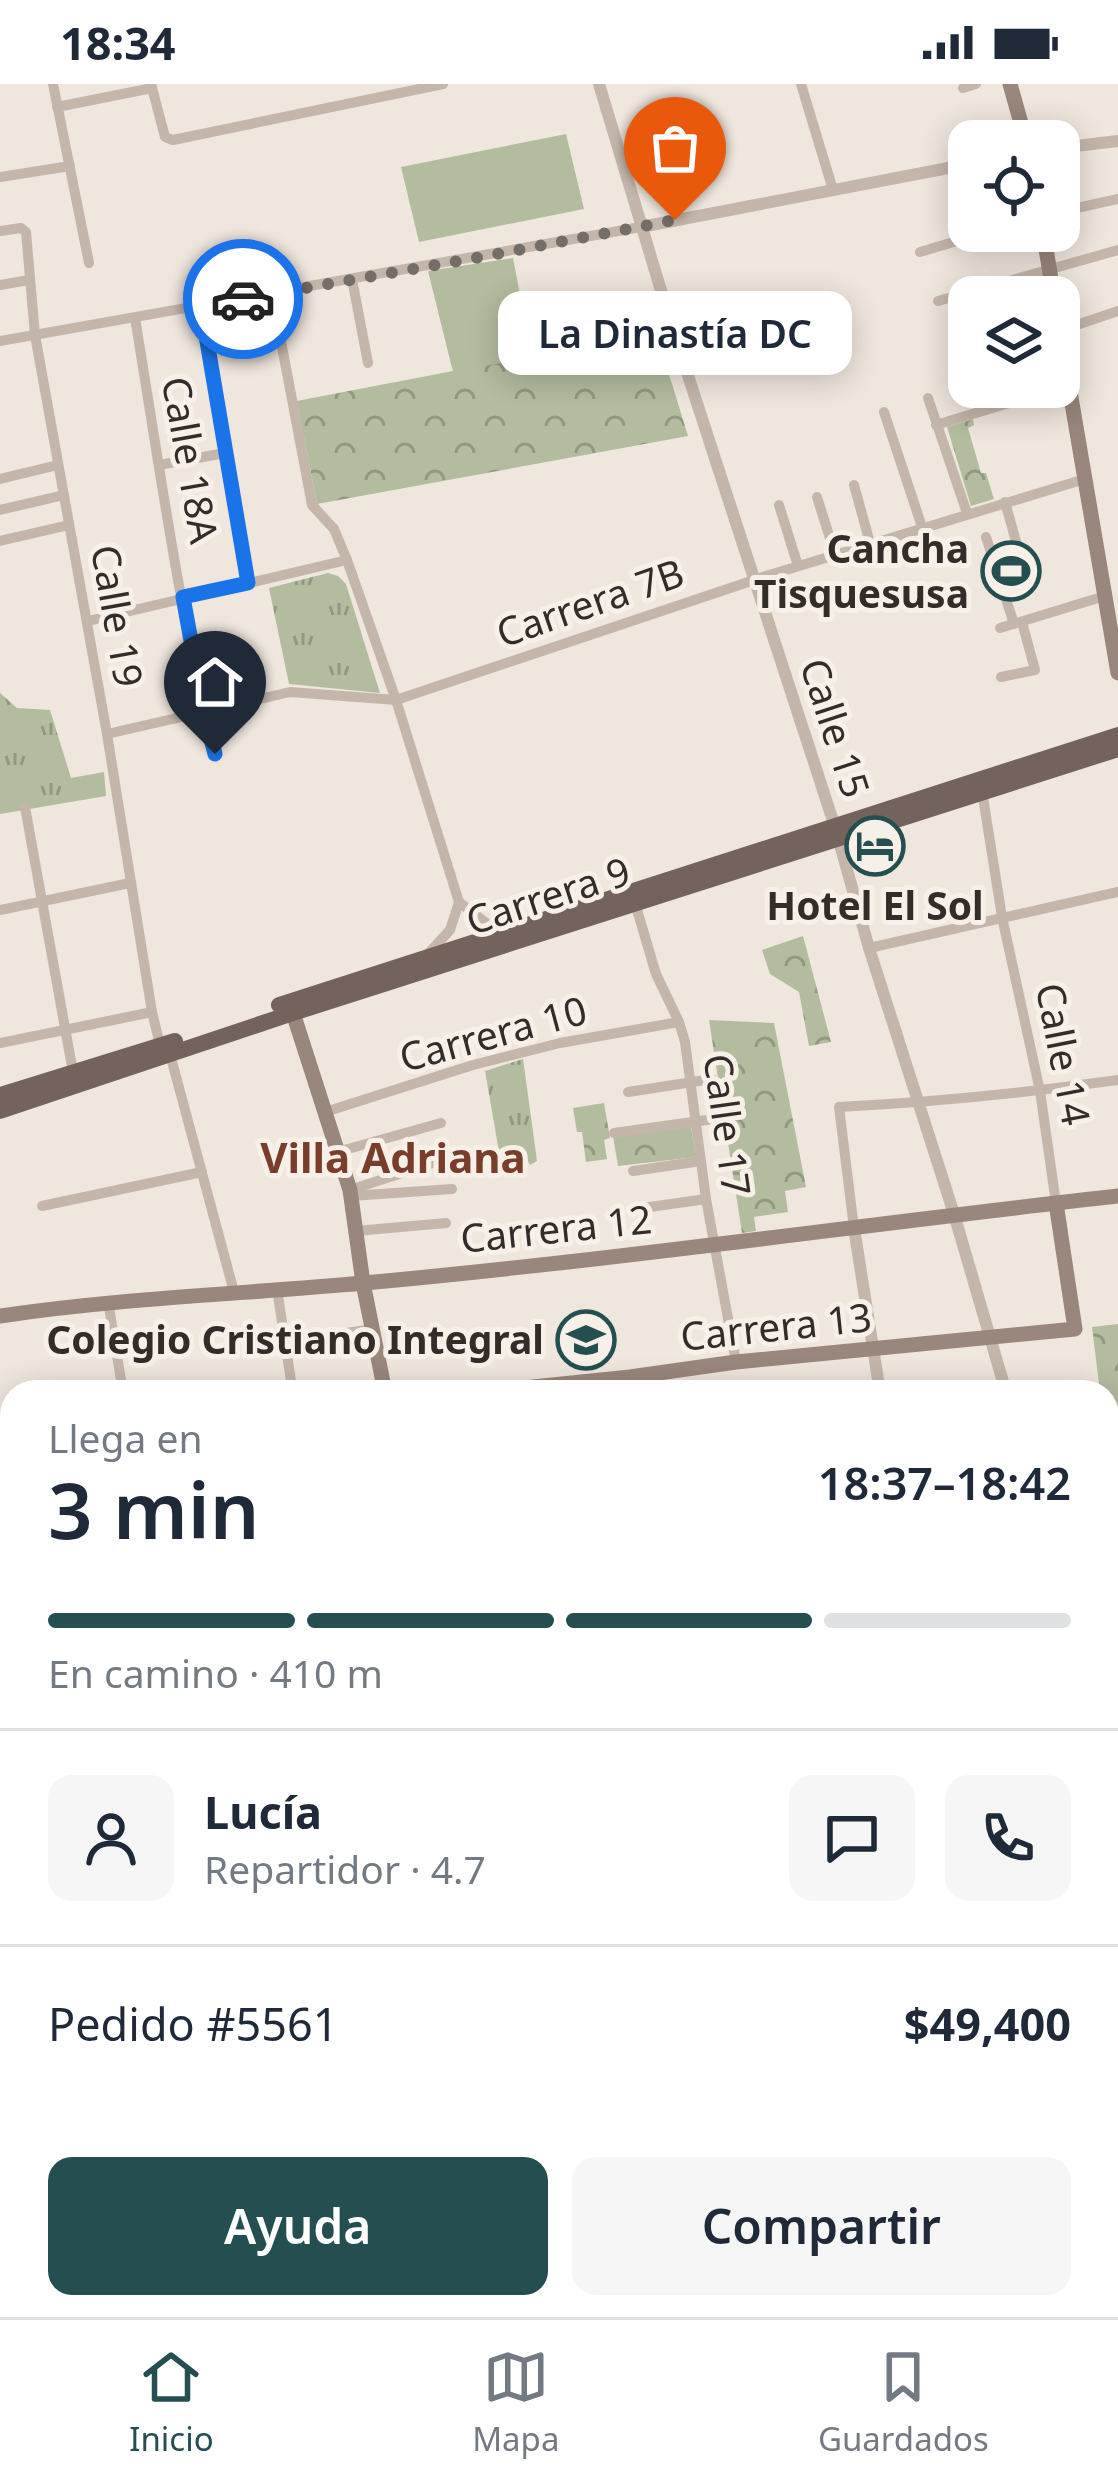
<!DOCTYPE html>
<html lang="es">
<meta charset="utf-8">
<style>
:root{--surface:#fff;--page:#f6f6f7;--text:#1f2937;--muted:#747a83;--line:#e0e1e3;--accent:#244e50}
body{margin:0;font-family:"Noto Sans",sans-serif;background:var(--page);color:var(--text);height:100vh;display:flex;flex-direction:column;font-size:45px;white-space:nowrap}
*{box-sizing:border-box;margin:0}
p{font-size:39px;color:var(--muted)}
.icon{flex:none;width:66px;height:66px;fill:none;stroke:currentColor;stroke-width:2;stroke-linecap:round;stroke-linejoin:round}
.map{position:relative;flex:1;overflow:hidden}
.side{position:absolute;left:0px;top:1296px;width:1119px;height:939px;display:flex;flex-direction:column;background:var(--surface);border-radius:36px 36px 0 0;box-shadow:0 6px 30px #0003}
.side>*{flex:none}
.controls{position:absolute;left:948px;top:36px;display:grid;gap:24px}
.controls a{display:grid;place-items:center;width:132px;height:132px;border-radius:24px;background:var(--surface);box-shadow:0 6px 30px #0003;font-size:60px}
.pin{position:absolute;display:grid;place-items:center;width:102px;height:102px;color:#fff;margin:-123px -51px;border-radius:50% 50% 50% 0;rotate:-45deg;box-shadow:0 0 12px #0007}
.pin .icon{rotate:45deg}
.courier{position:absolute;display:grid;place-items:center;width:120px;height:120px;margin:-60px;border:9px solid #1a73e8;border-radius:50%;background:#fff;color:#222;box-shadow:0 3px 15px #0007}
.bubble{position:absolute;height:84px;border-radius:24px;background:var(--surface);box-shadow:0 6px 30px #0003;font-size:39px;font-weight:600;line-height:84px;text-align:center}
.head em{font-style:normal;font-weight:600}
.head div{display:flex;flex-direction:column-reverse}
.head{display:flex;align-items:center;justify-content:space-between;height:204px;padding:0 48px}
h1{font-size:78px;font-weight:600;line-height:90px}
.bar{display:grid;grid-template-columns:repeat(4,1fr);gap:18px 12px;align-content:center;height:144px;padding:0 48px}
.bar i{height:15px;border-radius:9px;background:var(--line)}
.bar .current{background:var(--accent)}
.bar p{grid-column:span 4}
.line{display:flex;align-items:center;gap:30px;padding:0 48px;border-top:3px solid var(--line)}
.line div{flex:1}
.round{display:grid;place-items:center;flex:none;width:126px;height:126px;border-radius:24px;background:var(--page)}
.primary-button{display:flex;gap:24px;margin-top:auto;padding:24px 48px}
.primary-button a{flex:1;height:138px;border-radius:24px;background:var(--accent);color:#fff;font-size:48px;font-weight:600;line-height:138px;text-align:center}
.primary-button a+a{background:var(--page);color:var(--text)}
.status{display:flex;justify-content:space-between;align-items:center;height:84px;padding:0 60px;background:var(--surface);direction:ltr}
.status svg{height:33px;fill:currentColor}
.tab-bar{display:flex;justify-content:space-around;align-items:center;height:168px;border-top:3px solid var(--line);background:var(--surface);font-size:33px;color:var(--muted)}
.tab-bar a{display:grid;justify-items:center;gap:6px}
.tab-bar .current{color:var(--accent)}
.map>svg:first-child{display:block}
.grass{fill:url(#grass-tufts)}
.forest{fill:url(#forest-crowns)}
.garden{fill:#b3bc9f}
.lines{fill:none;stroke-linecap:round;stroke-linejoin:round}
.minor{stroke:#c5b6ab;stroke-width:10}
.tertiary{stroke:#c5b6ab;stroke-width:12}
.secondary{stroke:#99867c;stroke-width:15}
.primary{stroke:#74635c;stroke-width:16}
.done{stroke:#756d68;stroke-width:12;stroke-dasharray:0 21.6}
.route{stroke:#1a73e8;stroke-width:15}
.labels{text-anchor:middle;stroke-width:10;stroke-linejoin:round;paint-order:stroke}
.street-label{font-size:39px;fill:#342c29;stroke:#f7f0e9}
.poi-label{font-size:39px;font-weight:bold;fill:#342c29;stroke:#f7f0e9;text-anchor:end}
.neighbourhood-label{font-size:42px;font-weight:bold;fill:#793d2c;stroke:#f7f0e9}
</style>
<div class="status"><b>18:34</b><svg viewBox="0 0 49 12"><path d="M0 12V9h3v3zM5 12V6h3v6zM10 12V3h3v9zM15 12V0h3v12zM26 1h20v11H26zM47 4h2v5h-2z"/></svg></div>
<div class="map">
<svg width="1118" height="2233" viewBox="0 0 1118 2233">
<defs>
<pattern id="grass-tufts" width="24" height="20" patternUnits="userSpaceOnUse" patternTransform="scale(3)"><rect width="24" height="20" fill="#b3bc9f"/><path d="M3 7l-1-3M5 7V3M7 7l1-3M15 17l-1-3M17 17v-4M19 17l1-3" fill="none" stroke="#929982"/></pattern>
<pattern id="forest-crowns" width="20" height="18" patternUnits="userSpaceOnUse" patternTransform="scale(3)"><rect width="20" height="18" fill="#b3bc9f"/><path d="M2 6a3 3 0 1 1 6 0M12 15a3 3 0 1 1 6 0" fill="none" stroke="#929982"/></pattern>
</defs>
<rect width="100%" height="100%" fill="#efe6dd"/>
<g class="grass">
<polygon points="328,489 338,492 346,500 380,609 289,600 269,504"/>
<polygon points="0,609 17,624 50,626 71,694 104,688 106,712 0,730"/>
<polygon points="523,975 537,1077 530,1081 527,1075 501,1079 485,987"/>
</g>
<g class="forest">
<polygon points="656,248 688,352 317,420 297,317"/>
<polygon points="973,335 974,341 968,344 981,389 986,389 994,415 971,422 947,343"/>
<polygon points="803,852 831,958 809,962 799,908 770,890 762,866"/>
<polygon points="709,936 774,939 806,1103 785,1107 788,1128 754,1133 756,1147 742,1149"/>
<polygon points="604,1019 610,1054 604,1056 607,1075 586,1078 582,1048 577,1048 573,1024"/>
<polygon points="691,1043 696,1073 618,1082 613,1052"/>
<polygon points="1118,1240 1118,1330 1107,1331 1107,1308 1100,1308 1092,1243"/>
</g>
<g class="garden">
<polygon points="566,50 584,125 419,158 401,83"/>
<polygon points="513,174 532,273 453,288 428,187"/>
</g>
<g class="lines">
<g class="minor">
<polyline points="53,0 89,179"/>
<polyline points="151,0 165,53 173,56 443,0"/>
<polyline points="801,0 833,106"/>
<polyline points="963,4 976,0"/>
<polyline points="57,23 152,4"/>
<polyline points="0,93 70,82"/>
<polyline points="1059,128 1118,115"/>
<polyline points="0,147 21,144 26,148 35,251 107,650 152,928 160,961 170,970 234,1208"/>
<polyline points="920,168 990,147"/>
<polyline points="352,195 368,279"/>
<polyline points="0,201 29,196"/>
<polyline points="272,210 312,421 334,445 347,476 396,616 459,818 486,839 509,842"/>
<polyline points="938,217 1118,166"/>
<polyline points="201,222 248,499"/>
<path d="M135,234C159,379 179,528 215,670"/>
<polyline points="1059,247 1118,227"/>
<polyline points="0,257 641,143"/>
<polyline points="965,277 969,276"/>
<polyline points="928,314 967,429"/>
<polyline points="884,328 922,443"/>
<polyline points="936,341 1069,301"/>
<polyline points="159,381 225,369"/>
<polyline points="0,395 58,381"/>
<polyline points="854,401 870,459"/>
<polyline points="817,413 835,470"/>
<polyline points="779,421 798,482"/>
<polyline points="0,426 64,411"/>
<polyline points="986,453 1014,540"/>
<polyline points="0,457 69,441"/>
<polyline points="1005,513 1029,504 1005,418"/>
<polyline points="88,537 347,476"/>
<polyline points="1000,544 1105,512"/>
<polyline points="1001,593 1035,586 1022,538"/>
<polyline points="107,650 290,608 396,616 763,493 1085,395"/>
<polyline points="982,707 1002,833 1040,1007 1056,1119"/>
<polyline points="25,723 73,988"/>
<polyline points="635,819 656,890 679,938 685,958 706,1115 736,1278"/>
<polyline points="0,826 130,799"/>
<polyline points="869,864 1118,808"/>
<polyline points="428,870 450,846 459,818"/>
<polyline points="0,959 152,928"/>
<polyline points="628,1008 712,995"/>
<polyline points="325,1028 473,981 560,959 679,938"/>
<polyline points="614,1049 721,1034"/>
<polyline points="337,1068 441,1039"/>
<polyline points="633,1087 701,1077"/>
<polyline points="350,1106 445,1075"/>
<polyline points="351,1112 452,1105"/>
<polyline points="42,1122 202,1088"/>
<polyline points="636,1125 706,1115"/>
<path d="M854,1144L839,1023C933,1018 1025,1009 1118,996"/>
<polyline points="356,1147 446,1139"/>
<polyline points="277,1205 291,1297"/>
<polyline points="108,1217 123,1308"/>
<polyline points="285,1258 373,1245"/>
<polyline points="1107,1367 1118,1443"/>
<polyline points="0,1410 12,1408"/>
<polyline points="1107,1460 1118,1457"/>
<polyline points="0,1539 12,1536"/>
<polyline points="1107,1553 1118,1552"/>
<polyline points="0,1554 12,1583"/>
<polyline points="0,1849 12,1843"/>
<polyline points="1107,2002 1118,2060"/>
<polyline points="0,2050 12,2078"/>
<polyline points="74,2223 79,2233"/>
<polyline points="314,2233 345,2223"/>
</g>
<g class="tertiary">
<polyline points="599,0 668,230 835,743 869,864 954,1130 1006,1308"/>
<polyline points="1059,64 1118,57"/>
<polyline points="641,143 969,80"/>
<polyline points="854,1144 880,1308"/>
<polyline points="1107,1629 1118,1659"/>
<polyline points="1107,1866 1118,1863"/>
</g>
<g class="secondary">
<polyline points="1010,0 1026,57"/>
<polyline points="1043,147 1054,213"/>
<polyline points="1059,243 1118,589"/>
<polyline points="293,929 350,1106 363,1199 385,1308"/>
<path d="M0,1232C121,1214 242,1210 364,1199C616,1176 867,1140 1118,1112"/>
<polyline points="484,1308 630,1293 736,1278 1075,1245 1056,1119"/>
</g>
<g class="primary">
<polyline points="279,921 1118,651"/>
<polyline points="0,1011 175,957"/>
<polyline points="0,1027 293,929 1118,665"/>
</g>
</g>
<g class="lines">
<polyline class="done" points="243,215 481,173 675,136"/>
<polyline class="route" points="215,670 204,628 183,513 248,499 201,222 243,215"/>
</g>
<defs>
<symbol id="stadium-ring" viewBox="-11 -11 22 22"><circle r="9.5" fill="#f7f0e9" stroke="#244e50" stroke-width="1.5"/><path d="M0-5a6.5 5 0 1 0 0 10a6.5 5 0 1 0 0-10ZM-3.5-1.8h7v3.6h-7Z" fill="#244e50"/></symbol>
<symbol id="hotel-ring" viewBox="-11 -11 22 22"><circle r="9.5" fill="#f7f0e9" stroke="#244e50" stroke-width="1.5"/><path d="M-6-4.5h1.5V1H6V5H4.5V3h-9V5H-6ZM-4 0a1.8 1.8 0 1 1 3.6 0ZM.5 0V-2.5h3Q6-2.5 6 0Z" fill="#244e50"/></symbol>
<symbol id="school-ring" viewBox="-11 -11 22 22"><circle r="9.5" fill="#f7f0e9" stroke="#244e50" stroke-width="1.5"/><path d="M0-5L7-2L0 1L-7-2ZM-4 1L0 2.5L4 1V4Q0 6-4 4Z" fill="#244e50"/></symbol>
</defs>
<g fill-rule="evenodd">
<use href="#stadium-ring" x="978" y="454" width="66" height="66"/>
<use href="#hotel-ring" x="842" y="729" width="66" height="66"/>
<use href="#school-ring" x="553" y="1223" width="66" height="66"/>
</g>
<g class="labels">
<g class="street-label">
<text transform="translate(190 376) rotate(80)" y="14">Calle 18A</text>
<text transform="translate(590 519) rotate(-19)" y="14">Carrera 7B</text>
<text transform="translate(117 532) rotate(80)" y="14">Calle 19</text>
<text transform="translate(835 644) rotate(72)" y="14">Calle 15</text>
<text transform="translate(548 812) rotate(-18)" y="14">Carrera 9</text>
<text transform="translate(493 950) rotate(-15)" y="14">Carrera 10</text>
<text transform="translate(1063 970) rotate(79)" y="14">Calle 14</text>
<text transform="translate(727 1041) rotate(82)" y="14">Calle 17</text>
<text transform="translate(556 1145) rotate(-6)" y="14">Carrera 12</text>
<text transform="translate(776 1243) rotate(-6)" y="14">Carrera 13</text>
</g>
<g class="poi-label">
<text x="969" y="479">Cancha<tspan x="969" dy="45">Tisquesusa</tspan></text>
<text x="875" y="836" text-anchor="middle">Hotel El Sol</text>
<text x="544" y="1270">Colegio Cristiano Integral</text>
</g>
<g class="neighbourhood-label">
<text x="393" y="1089">Villa Adriana</text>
</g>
</g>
</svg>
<div class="controls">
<a><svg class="icon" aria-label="locate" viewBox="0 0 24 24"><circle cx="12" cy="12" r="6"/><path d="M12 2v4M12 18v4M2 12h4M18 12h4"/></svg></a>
<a><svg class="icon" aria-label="layers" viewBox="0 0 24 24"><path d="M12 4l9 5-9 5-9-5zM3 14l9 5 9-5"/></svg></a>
</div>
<div class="pin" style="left:675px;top:136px;background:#ea580c"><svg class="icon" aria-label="bag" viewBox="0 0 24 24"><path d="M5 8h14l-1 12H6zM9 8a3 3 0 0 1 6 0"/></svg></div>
<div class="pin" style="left:215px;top:670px;background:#1f2937"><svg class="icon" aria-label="home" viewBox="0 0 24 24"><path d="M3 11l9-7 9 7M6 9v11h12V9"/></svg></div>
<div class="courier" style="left:243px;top:215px"><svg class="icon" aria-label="car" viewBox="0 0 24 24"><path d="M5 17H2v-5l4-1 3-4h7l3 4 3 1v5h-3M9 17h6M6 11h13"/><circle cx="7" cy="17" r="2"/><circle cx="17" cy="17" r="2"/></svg></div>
<div class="bubble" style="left:498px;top:207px;width:354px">La Dinastía DC</div>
<section class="side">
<div class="head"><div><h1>3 min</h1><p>Llega en</p></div><em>18:37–18:42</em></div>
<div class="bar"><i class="current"></i><i class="current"></i><i class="current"></i><i></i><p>En camino · 410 m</p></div>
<div class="line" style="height:216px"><a class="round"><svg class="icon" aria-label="person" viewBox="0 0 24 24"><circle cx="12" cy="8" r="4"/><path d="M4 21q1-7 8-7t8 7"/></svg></a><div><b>Lucía</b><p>Repartidor · 4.7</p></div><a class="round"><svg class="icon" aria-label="chat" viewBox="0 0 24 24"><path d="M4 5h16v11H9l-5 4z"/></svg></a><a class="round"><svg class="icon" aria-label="phone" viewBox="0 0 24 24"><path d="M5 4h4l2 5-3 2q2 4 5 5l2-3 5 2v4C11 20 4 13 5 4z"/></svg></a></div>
<div class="line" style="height:156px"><div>Pedido #5561</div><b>$49,400</b></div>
<div class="primary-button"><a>Ayuda</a><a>Compartir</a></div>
</section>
</div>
<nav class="tab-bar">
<a class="current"><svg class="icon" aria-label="home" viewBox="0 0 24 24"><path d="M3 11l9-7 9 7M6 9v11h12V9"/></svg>Inicio</a>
<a><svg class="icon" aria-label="map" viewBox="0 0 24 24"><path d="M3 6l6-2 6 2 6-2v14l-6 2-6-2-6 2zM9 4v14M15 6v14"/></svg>Mapa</a>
<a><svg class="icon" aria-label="saved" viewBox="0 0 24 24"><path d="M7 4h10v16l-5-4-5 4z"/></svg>Guardados</a>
</nav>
